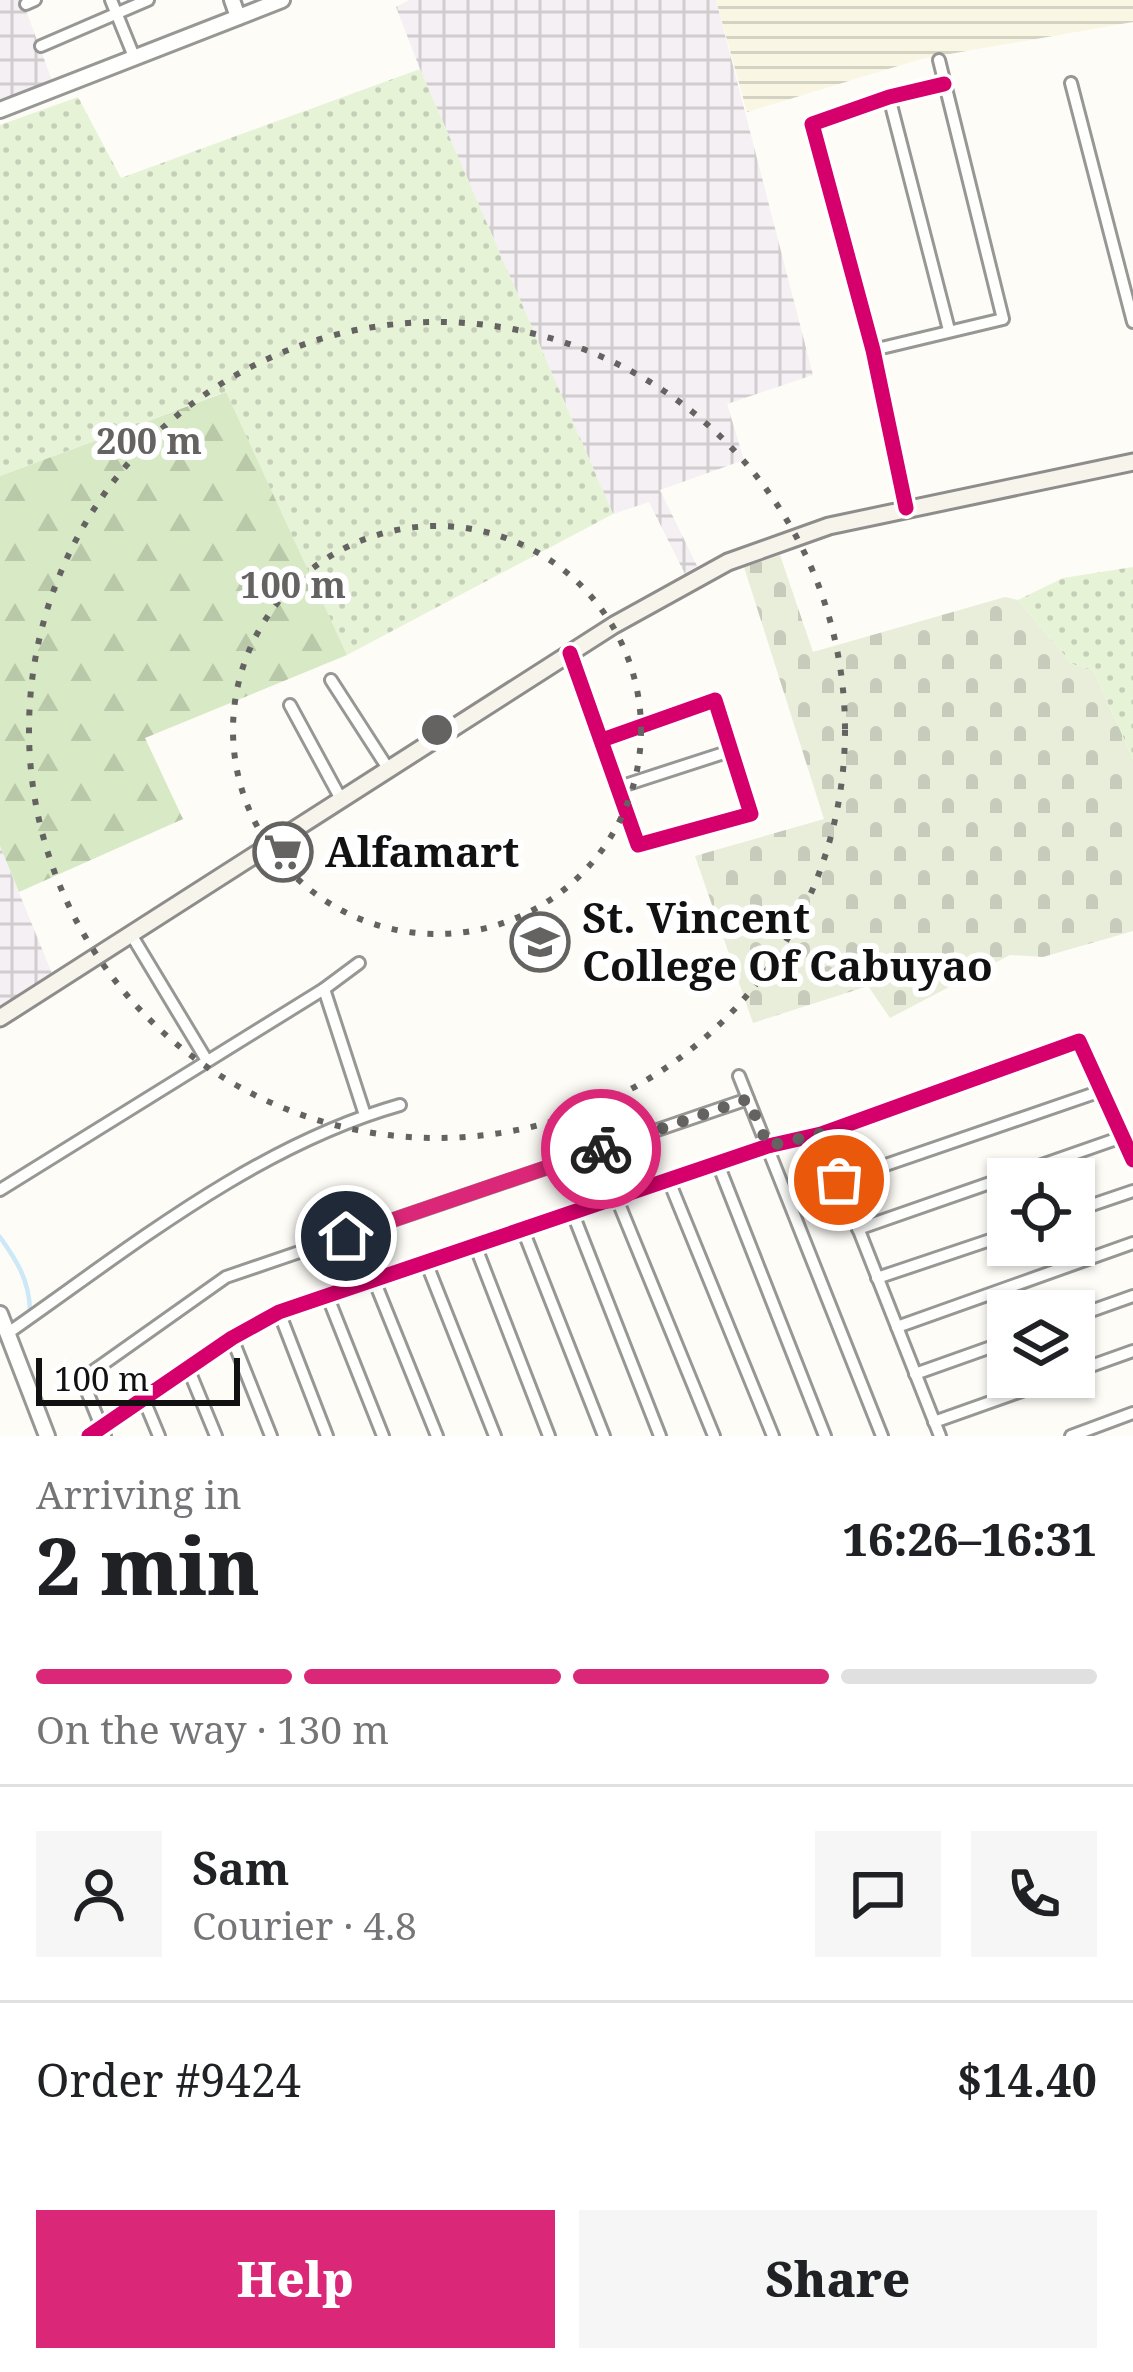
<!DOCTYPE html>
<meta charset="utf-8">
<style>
:root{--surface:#fff;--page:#f6f6f6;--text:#202124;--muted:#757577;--line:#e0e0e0;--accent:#db2777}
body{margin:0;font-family:"Noto Serif",serif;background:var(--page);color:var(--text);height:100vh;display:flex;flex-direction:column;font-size:45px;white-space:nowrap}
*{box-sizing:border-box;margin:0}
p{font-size:39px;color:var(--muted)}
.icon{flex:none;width:66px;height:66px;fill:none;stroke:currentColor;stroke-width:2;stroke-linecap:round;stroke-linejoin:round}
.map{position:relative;height:1436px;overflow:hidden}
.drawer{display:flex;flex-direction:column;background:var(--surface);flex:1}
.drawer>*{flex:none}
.fabs{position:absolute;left:987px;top:1158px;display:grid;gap:24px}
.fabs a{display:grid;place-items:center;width:108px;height:108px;border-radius:0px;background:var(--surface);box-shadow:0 3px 9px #0004;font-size:60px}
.scale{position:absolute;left:36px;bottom:30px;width:204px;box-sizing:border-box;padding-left:12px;border:6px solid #111;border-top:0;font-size:33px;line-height:42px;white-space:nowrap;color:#111;-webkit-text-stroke:9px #fff;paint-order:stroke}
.pin{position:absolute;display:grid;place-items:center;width:102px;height:102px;color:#fff;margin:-51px;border:6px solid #fff;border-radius:50%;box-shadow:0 3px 12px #0007}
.courier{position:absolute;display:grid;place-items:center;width:120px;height:120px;margin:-60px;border:9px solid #db2777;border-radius:50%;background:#fff;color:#222;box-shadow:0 3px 15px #0007}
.summary em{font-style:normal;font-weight:800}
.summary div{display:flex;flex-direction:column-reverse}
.summary{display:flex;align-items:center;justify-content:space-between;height:204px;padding:0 36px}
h1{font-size:78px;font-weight:800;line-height:90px}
.bar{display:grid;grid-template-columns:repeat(4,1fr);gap:18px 12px;align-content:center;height:144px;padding:0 36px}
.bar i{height:15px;border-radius:9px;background:var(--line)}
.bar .current{background:var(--accent)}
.bar p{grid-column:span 4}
.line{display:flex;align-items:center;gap:30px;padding:0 36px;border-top:3px solid var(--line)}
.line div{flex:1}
.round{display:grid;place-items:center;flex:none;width:126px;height:126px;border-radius:0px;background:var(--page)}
.primary-button{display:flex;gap:24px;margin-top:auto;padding:24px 36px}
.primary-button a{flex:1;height:138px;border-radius:0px;background:var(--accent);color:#fff;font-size:48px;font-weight:800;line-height:138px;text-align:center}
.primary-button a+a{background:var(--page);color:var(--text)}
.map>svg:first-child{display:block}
.industrial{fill:url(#industrial-grid)}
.farmland{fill:url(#farmland-rules)}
.grass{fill:url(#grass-dots)}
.forest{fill:url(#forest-firs)}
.cemetery{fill:url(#cemetery-stones)}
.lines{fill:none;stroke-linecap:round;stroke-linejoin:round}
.stream{stroke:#cde8f7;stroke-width:4.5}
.minor-casing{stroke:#979795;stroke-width:16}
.tertiary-casing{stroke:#979795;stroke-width:20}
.secondary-casing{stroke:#8e8d8b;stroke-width:21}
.minor{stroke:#fffffe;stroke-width:10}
.tertiary{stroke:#fffffe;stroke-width:14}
.secondary{stroke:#f6f4eb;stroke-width:15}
.cycleway-casing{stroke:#fff;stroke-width:22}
.cycleway{stroke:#d6006c;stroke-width:15}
.done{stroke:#646362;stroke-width:12;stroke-dasharray:0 21.6}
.route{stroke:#db2777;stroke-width:15}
.ring{fill:none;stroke:#646362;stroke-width:6;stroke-dasharray:6 12}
.labels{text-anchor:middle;stroke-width:12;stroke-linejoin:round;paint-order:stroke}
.poi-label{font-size:42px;font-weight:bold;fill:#111;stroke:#fff;text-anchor:start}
.centre{fill:#646362;stroke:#fff;stroke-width:6}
.ring-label{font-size:36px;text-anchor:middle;font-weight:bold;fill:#646362;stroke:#fff;stroke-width:12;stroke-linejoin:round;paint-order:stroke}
</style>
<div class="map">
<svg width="1133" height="1436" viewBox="0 0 1133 1436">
<defs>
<pattern id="industrial-grid" width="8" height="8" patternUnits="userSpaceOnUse" patternTransform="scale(3)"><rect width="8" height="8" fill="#f5f0f3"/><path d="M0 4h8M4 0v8" fill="none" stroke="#d1cdcf"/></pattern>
<pattern id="farmland-rules" width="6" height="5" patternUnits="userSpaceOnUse" patternTransform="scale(3)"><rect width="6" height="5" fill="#f9f7e4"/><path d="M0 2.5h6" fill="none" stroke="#d4d3c3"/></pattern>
<pattern id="grass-dots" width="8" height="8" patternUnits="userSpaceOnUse" patternTransform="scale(3)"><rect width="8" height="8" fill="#e7f3d7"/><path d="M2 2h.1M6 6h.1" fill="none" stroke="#c5cfb8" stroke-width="1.8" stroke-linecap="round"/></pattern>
<pattern id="forest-firs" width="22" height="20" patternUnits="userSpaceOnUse" patternTransform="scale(3)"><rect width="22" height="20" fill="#d8eac5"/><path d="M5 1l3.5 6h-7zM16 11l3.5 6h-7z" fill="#b8c8a8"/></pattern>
<pattern id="cemetery-stones" width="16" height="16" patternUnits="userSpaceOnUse" patternTransform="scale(3)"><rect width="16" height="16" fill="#e9eedb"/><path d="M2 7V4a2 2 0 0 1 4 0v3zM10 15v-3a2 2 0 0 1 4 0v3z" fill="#c7cbbb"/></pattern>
</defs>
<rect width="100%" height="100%" fill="#fdfcf7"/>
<g class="industrial">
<polygon points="0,0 22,0 53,83 0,102"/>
<polygon points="409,0 716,0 813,375 727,404 744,460 660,490 700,572 687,578 649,502 613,514 420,69 396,7"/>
<polygon points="0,846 53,976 0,1008"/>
</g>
<polygon class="farmland" points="716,0 1133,0 1133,22 921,59 747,112"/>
<g class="grass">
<polygon points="420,69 613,514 347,655 225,392 0,476 0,125 78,97 121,178"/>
<polygon points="1133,567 1133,759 1093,670 1072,664 1018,600 1063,578"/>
</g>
<polygon class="forest" points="226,392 347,655 145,738 183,819 19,892 0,846 0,476"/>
<polygon class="cemetery" points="780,555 813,652 1005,597 1018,600 1072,664 1093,670 1133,759 1133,931 1043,957 1010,955 890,1018 868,986 753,1023 695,856 824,819 744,567"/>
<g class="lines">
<path class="stream" d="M0,1237C17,1261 29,1280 30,1310"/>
<defs>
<g id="minor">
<polyline points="111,0 135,59"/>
<polyline points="26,4 35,0"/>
<polyline points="41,46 148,0"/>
<polyline points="1071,83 1133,322"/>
<polyline points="889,97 949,330"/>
<polyline points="873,350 1003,319 939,60"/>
<polyline points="906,508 873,350 812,124 889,97 944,84"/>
<polyline points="570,653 638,845 751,814 715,700 602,740"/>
<polyline points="331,680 389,770"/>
<polyline points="290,705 342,801"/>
<polyline points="619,787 730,751"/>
<polyline points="132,936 206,1059"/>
<polyline points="324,989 365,1115"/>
<polyline points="739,1076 882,1436"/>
<polyline points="821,1134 940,1436"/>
<polyline points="718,1164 825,1436"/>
<polyline points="669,1181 773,1436"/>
<polyline points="839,1181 1101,1091"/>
<polyline points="0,1190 324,989 359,963"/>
<polyline points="617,1199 714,1436"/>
<polyline points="1074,1211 1133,1191"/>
<polyline points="573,1214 660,1436"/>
<polyline points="858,1229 1122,1137"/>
<polyline points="523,1230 604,1436"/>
<polyline points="475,1245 549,1436"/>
<polyline points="426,1262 495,1436"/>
<polyline points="877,1278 1008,1234"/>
<polyline points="374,1280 437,1436"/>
<polyline points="327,1295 383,1436"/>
<polyline points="279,1312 327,1436"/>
<polyline points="1074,1317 1133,1296"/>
<polyline points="897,1327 1133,1243"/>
<path d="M8,1333C130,1248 255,1146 400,1105"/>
<polyline points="232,1338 271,1436"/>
<polyline points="188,1368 216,1436"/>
<polyline points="1074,1372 1133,1351"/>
<polyline points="915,1374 1008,1341"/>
<polyline points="144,1400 159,1436"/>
<polyline points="934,1422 1061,1377"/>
<polyline points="89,1436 232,1338 279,1312 768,1146 821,1134 1079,1041 1133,1160"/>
<polyline points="105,1436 82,1379 226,1277 748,1099"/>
<polyline points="1071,1436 1133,1413"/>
</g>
<g id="tertiary">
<polyline points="232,0 238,17"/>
<polyline points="0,110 282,0"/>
<polyline points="0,1314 47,1436"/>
</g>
<polyline id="secondary" points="0,1018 614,625 728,562 829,526 1133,462"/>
</defs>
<use href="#minor" class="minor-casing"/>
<use href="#tertiary" class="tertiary-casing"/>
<use href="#secondary" class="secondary-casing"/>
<use href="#minor" class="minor"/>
<use href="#tertiary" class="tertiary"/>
<use href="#secondary" class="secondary"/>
<defs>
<g id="cycleway">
<polyline points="906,508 873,350 812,124 889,97 944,84"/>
<polyline points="570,653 638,845 751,814 715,700 602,740"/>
<polyline points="89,1436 232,1338 279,1312 768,1146 821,1134 1079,1041 1133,1160"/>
</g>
</defs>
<use href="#cycleway" class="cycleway-casing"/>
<use href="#cycleway" class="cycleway"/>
</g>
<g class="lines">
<polyline class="done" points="601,1149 748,1099 768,1146 820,1134 839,1180"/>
<polyline class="route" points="346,1236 601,1149"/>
</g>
<g class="ring">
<circle cx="437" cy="730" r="204"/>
<circle cx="437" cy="730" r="408"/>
</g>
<defs>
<symbol id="supermarket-ring" viewBox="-11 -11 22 22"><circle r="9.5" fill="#fff" stroke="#646362" stroke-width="1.5"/><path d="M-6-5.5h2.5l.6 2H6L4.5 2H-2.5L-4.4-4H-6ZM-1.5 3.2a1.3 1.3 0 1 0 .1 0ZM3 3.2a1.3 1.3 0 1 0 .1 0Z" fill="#646362"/></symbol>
<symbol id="university-ring" viewBox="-11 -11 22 22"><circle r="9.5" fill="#fff" stroke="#646362" stroke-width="1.5"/><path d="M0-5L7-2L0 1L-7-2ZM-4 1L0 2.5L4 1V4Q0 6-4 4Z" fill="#646362"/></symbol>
</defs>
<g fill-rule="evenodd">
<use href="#supermarket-ring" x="250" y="819" width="66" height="66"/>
<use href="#university-ring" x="507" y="909" width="66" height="66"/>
</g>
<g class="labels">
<g class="poi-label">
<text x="325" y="867">Alfamart</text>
<text x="582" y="933">St. Vincent<tspan x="582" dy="48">College Of Cabuyao</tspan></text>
</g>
</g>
<circle cx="437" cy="730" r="18" class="centre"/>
<g class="ring-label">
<text x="149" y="454">200 m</text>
<text x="293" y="598">100 m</text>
</g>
</svg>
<div class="fabs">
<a><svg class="icon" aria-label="locate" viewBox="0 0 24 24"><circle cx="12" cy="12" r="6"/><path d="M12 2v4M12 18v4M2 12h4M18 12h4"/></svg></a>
<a><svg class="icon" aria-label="layers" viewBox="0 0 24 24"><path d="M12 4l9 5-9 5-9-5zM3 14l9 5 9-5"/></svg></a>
</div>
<div class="scale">100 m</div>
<div class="pin" style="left:839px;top:1180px;background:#ea580c"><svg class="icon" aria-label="bag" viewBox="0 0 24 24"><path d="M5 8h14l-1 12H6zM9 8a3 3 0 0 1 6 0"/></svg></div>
<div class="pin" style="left:346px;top:1236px;background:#1f2937"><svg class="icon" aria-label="home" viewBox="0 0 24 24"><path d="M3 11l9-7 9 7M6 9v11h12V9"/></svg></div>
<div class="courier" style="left:601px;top:1149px"><svg class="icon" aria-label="bike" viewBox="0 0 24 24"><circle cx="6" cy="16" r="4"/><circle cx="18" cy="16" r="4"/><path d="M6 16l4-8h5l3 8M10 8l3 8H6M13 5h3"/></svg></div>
</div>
<section class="drawer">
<div class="summary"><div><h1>2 min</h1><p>Arriving in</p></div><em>16:26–16:31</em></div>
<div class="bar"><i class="current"></i><i class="current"></i><i class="current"></i><i></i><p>On the way · 130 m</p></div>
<div class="line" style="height:216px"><a class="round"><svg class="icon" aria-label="person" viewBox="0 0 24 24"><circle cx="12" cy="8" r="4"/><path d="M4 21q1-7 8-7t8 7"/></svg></a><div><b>Sam</b><p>Courier · 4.8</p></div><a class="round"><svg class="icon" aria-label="chat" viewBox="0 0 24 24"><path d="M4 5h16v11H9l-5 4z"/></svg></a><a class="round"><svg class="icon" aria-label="phone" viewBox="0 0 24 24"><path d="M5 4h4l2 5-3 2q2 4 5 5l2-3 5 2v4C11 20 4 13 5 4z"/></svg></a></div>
<div class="line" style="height:156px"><div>Order #9424</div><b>$14.40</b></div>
<div class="primary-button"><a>Help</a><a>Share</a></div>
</section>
